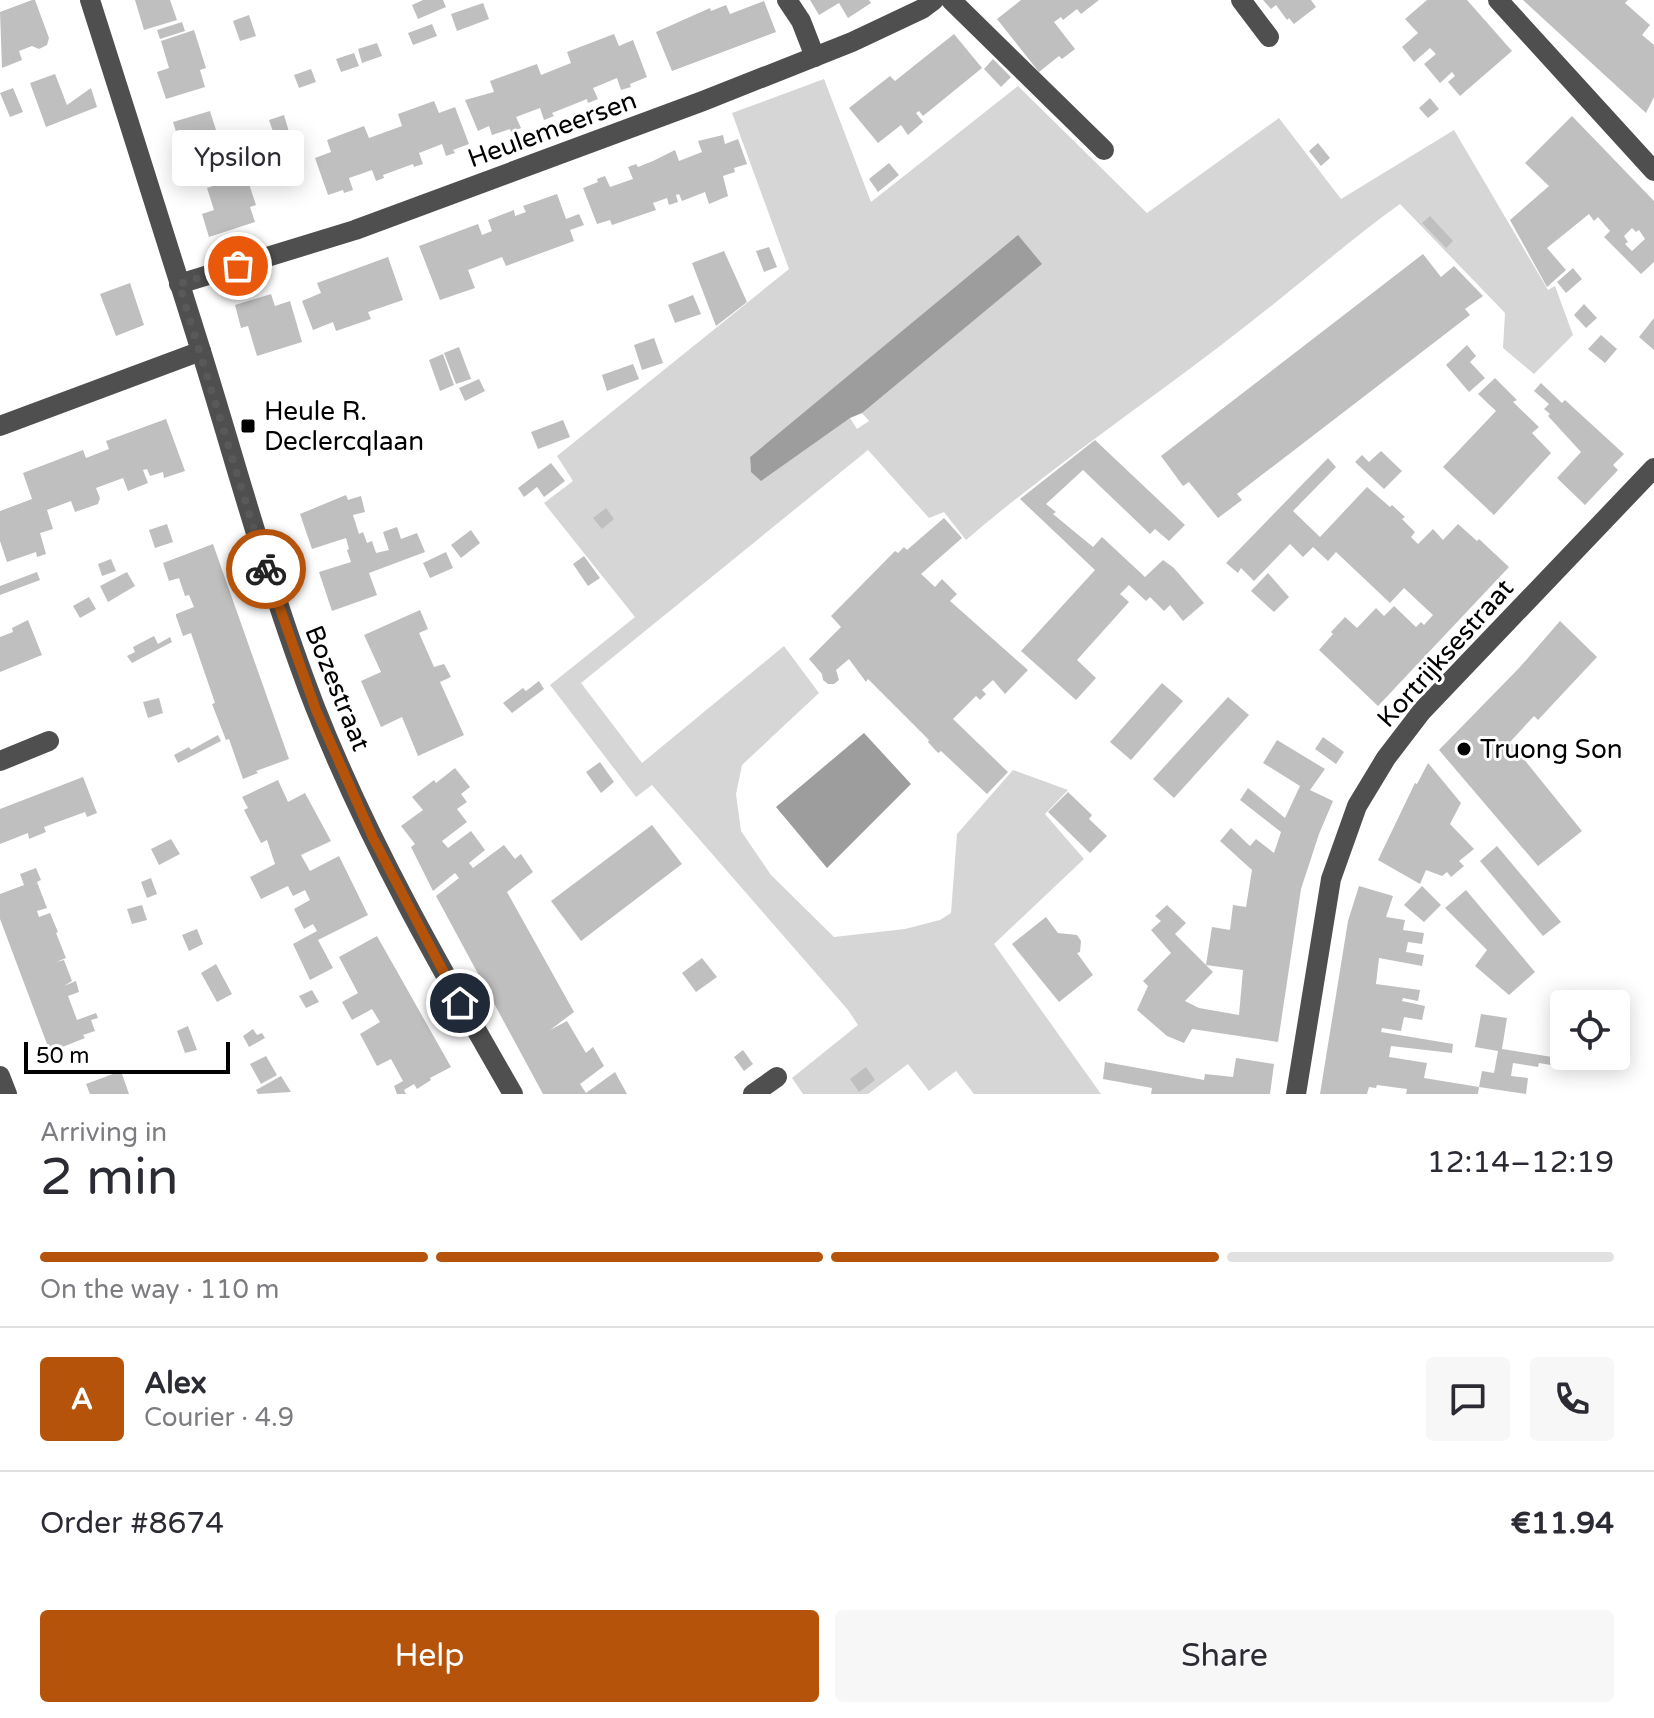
<!DOCTYPE html>
<meta charset="utf-8">
<style>
:root{--surface:#fff;--page:#f7f7f7;--text:#2b2b33;--muted:#7c7c81;--line:#e1e1e2;--accent:#b45309}
body{margin:0;font-family:"Varela Round",sans-serif;background:var(--page);color:var(--text);height:100vh;display:flex;flex-direction:column;font-size:30px;white-space:nowrap}
*{box-sizing:border-box;margin:0}
p{font-size:26px;color:var(--muted)}
.icon{flex:none;width:44px;height:44px;fill:none;stroke:currentColor;stroke-width:2;stroke-linecap:round;stroke-linejoin:round}
.map{position:relative;height:1094px;overflow:hidden}
.panel{display:flex;flex-direction:column;background:var(--surface);flex:1}
.panel>*{flex:none}
.fabs{position:absolute;left:1550px;top:990px;display:grid;gap:16px}
.fabs a{display:grid;place-items:center;width:80px;height:80px;border-radius:8px;background:var(--surface);box-shadow:0 4px 20px #0003;font-size:40px}
.scale{position:absolute;left:24px;bottom:20px;width:206px;box-sizing:border-box;padding-left:8px;border:4px solid #000;border-top:0;font-size:22px;line-height:28px;white-space:nowrap;color:#000;-webkit-text-stroke:6px #fff;paint-order:stroke}
.pin{position:absolute;display:grid;place-items:center;width:68px;height:68px;color:#fff;margin:-34px;border:4px solid #fff;border-radius:50%;box-shadow:0 2px 8px #0007}
.courier{position:absolute;display:grid;place-items:center;width:80px;height:80px;margin:-40px;border:6px solid #b45309;border-radius:50%;background:#fff;color:#222;box-shadow:0 2px 10px #0007}
.bubble{position:absolute;height:56px;border-radius:8px;background:var(--surface);box-shadow:0 4px 20px #0003;font-size:26px;font-weight:600;line-height:56px;text-align:center}
.headline em{font-style:normal;font-weight:600}
.headline div{display:flex;flex-direction:column-reverse}
.headline{display:flex;align-items:center;justify-content:space-between;height:136px;padding:0 40px}
h1{font-size:52px;font-weight:600;line-height:60px}
.bar{display:grid;grid-template-columns:repeat(4,1fr);gap:12px 8px;align-content:center;height:96px;padding:0 40px}
.bar i{height:10px;border-radius:6px;background:var(--line)}
.bar .on{background:var(--accent)}
.bar p{grid-column:span 4}
.line{display:flex;align-items:center;gap:20px;padding:0 40px;border-top:2px solid var(--line)}
.line div{flex:1}
.round{display:grid;place-items:center;flex:none;width:84px;height:84px;border-radius:8px;background:var(--page)}
.primary-button{display:flex;gap:16px;margin-top:auto;padding:16px 40px}
.primary-button a{flex:1;height:92px;border-radius:8px;background:var(--accent);color:#fff;font-size:32px;font-weight:600;line-height:92px;text-align:center}
.primary-button a+a{background:var(--page);color:var(--text)}
.map>svg:first-child{display:block}
.green{fill:#d6d6d6;fill-rule:evenodd}
.water{fill:#9d9d9d}
.building{fill:#bfbfbf;fill-rule:evenodd}
.lines{fill:none;stroke-linecap:round;stroke-linejoin:round}
.minor{stroke:#4f4f4f;stroke-width:20}
.done{stroke:#595959;stroke-width:8;stroke-dasharray:0 14.4}
.route{stroke:#b45309;stroke-width:10}
.poi-dot{fill:#000;stroke:#fff;stroke-width:3}
.labels{text-anchor:middle;stroke-width:6;stroke-linejoin:round;paint-order:stroke}
.street-label{font-size:26px;fill:#000;stroke:#fff}
.poi-label{font-size:26px;fill:#000;stroke:#fff;text-anchor:start}
</style>
<div class="map">
<svg width="1654" height="1094" viewBox="0 0 1654 1094">
<rect width="100%" height="100%" fill="#fff"/>
<path class="green" d="M824,79L871,202L1018,86L1147,213L1279,118L1341,199L1454,130L1548,290L1555,286L1573,335L1534,374L1503,348L1505,313L1400,204C1347,242 1299,285 1247,325C1154,398 1056,463 966,540L944,512L929,518L868,450L581,683L642,763L784,646L819,693L742,765L736,794L741,831L771,875L834,937L905,929L940,920L951,913L957,834L1013,770L1068,790L1045,814L1084,859L994,944L1101,1094H974L956,1071L929,1091L908,1064L868,1094H803L792,1078L858,1025L848,1010L652,785L636,797L550,685L635,617L544,503L573,481L557,456L789,269L732,113ZM1018,236L862,413L869,421L857,429L850,418L751,472L750,457Z"/>
<g class="water">
<polygon points="1018,235 1042,264 862,413 850,418 761,481 751,472 750,457"/>
<polygon points="864,733 911,784 827,868 776,807"/>
</g>
<g class="building">
<polygon points="32,0 35,0 49,38 47,45 39,49 32,46 19,51 22,60 2,68 0,12"/>
<polygon points="135,0 170,0 177,20 144,30"/>
<polygon points="423,0 443,0 446,7 418,19 412,5"/>
<polygon points="810,0 869,0 871,3 848,18 839,3 819,15"/>
<polygon points="1021,0 1099,0 1081,14 1077,9 1063,20 1061,17 1054,22 1075,49 1062,59 1059,56 1039,72 997,19"/>
<polygon points="1263,0 1311,0 1316,7 1294,24 1289,18 1287,20 1276,5 1271,9"/>
<polygon points="1427,0 1467,0 1512,51 1460,96 1448,82 1455,76 1452,72 1440,83 1424,64 1436,54 1430,48 1414,62 1402,47 1418,33 1405,19"/>
<polygon points="1523,0 1628,0 1625,3 1650,25 1642,35 1654,45 1654,97 1646,113"/>
<polygon points="764,1 776,32 672,71 656,32 710,8 711,11 726,5 730,14"/>
<polygon points="483,3 489,19 457,31 451,14"/>
<polygon points="249,15 256,36 240,41 233,21"/>
<polygon points="182,22 185,31 160,39 157,30"/>
<polygon points="432,24 437,36 413,45 408,33"/>
<polygon points="194,30 206,68 200,70 205,87 166,99 157,72 169,68 161,41"/>
<polygon points="614,34 619,46 633,40 647,77 630,84 631,87 621,90 617,78 593,88 598,99 588,103 587,99 552,113 554,116 544,120 540,108 516,117 521,128 511,132 510,129 492,135 489,126 478,131 465,100 494,92 490,81 537,64 541,75 571,63 567,52"/>
<polygon points="954,34 982,68 923,116 919,111 916,113 923,122 908,135 901,125 878,143 849,108 890,76 895,81"/>
<polygon points="377,43 382,56 362,63 358,49"/>
<polygon points="354,53 359,66 341,72 336,59"/>
<polygon points="993,59 1011,77 1001,87 984,69"/>
<polygon points="311,69 316,82 299,88 294,75"/>
<polygon points="55,74 67,105 91,88 97,107 46,127 30,83"/>
<polygon points="13,88 23,112 10,117 0,93"/>
<polygon points="1430,98 1439,109 1428,118 1419,108"/>
<polygon points="434,101 439,113 455,107 469,144 453,150 455,153 446,156 442,144 419,153 423,164 414,167 413,164 383,175 384,178 376,181 372,170 349,178 353,190 344,193 343,190 328,195 315,158 331,152 327,140 364,126 369,138 402,126 398,114"/>
<polygon points="210,111 223,152 229,150 234,165 202,174 199,162 187,166 173,122"/>
<polygon points="284,115 292,142 278,146 269,120"/>
<path d="M1572,116L1654,201V262L1641,274L1604,237L1610,231L1598,217L1594,221L1589,214L1547,248L1566,270L1547,287L1510,220L1549,186L1525,163ZM1632,228L1636,232L1639,230L1645,239L1632,251L1625,244L1628,242L1624,236Z"/>
<polygon points="723,135 725,144 738,139 747,164 734,168 735,172 723,176 728,196 709,204 705,192 682,201 679,194 676,195 678,202 669,205 667,198 653,203 656,210 612,225 610,220 597,224 583,188 598,182 597,179 605,176 610,187 633,179 628,167 636,164 638,167 653,161 675,150 679,161 702,152 698,141"/>
<polygon points="1318,143 1330,158 1321,166 1309,151"/>
<polygon points="294,148 302,173 285,179 277,154"/>
<polygon points="889,163 899,175 878,192 869,179"/>
<polygon points="246,175 256,205 250,207 255,222 209,237 202,214 214,210 207,188"/>
<polygon points="557,194 566,219 579,214 584,225 570,230 574,241 506,266 502,257 468,270 475,288 440,300 419,246 478,224 482,235 492,231 488,220 514,210 515,216 526,212 523,206"/>
<polygon points="1430,216 1453,241 1446,248 1422,223"/>
<polygon points="769,247 777,267 764,272 756,251"/>
<polygon points="724,251 747,302 716,326 692,263"/>
<polygon points="1423,254 1441,277 1454,266 1483,296 1465,309 1470,315 1237,494 1242,500 1218,518 1189,482 1183,486 1161,456"/>
<polygon points="388,257 403,300 368,312 371,319 336,331 333,322 313,330 302,301 321,293 317,283"/>
<polygon points="1573,268 1582,279 1566,293 1557,282"/>
<polygon points="130,283 144,325 116,336 100,294"/>
<polygon points="271,294 275,306 290,301 302,342 257,356 248,326 241,328 235,305"/>
<polygon points="693,295 701,314 675,323 668,305"/>
<polygon points="1584,304 1597,318 1586,328 1574,315"/>
<polygon points="1654,318 1654,350 1639,337"/>
<polygon points="1601,335 1617,349 1605,363 1588,349"/>
<polygon points="654,338 663,363 642,370 634,345"/>
<polygon points="1467,345 1476,356 1470,362 1485,378 1469,392 1446,365"/>
<polygon points="459,347 471,379 456,384 444,353"/>
<polygon points="443,354 454,385 440,391 429,360"/>
<polygon points="633,364 639,379 607,391 602,375"/>
<polygon points="1495,378 1517,400 1513,402 1539,427 1532,433 1551,453 1494,515 1443,467 1496,411 1478,394"/>
<polygon points="479,379 485,391 465,401 459,388"/>
<polygon points="1541,383 1562,403 1565,400 1624,454 1613,465 1618,470 1585,505 1557,478 1581,452 1548,416 1550,414 1544,409 1549,404 1534,391"/>
<polygon points="166,419 185,471 164,478 163,472 150,476 147,469 143,470 148,483 128,491 123,478 96,488 100,498 98,504 75,512 71,501 47,510 53,529 40,533 46,554 37,557 36,552 7,562 0,541 0,511 32,499 23,473 83,450 86,458 109,449 106,441"/>
<polygon points="563,420 570,437 538,449 531,432"/>
<polygon points="1095,440 1185,525 1169,541 1155,529 1150,534 1083,470 1046,504 1056,512 1053,514 1093,547 1102,537 1145,577 1163,560 1174,568 1204,603 1183,621 1170,605 1164,611 1150,597 1146,601 1129,585 1120,594 1129,602 1077,660 1096,678 1076,700 1021,651 1095,570 1020,499"/>
<polygon points="1381,451 1402,471 1384,489 1355,462 1362,455 1369,462"/>
<polygon points="1328,458 1336,467 1293,511 1320,537 1367,487 1390,507 1392,505 1405,517 1402,519 1415,532 1411,537 1418,544 1433,529 1443,540 1458,524 1477,541 1479,539 1509,567 1378,706 1319,650 1333,634 1331,632 1345,617 1357,628 1376,608 1384,616 1394,606 1416,627 1421,622 1424,625 1433,615 1404,588 1390,603 1336,552 1328,561 1313,547 1303,557 1290,544 1254,581 1241,568 1238,573 1226,563"/>
<polygon points="551,463 565,481 544,497 537,487 524,497 518,488"/>
<polygon points="346,495 348,500 361,496 365,512 353,515 359,534 363,532 367,543 372,541 376,553 389,550 383,532 397,527 401,539 417,533 425,552 369,573 377,595 332,611 319,572 351,562 347,550 349,549 346,538 312,549 300,514"/>
<polygon points="606,508 614,519 602,529 593,518"/>
<polygon points="944,518 962,538 921,574 935,587 942,579 957,594 950,601 1028,670 1005,694 993,680 982,690 986,694 980,700 976,696 953,719 1008,772 987,794 941,751 938,753 928,742 929,740 868,679 866,682 849,659 836,670 839,680 834,684 828,684 823,680 822,674 809,659 841,627 831,616 895,551 898,553 904,547 907,550"/>
<polygon points="167,524 173,542 155,548 149,530"/>
<polygon points="471,530 480,543 461,558 451,545"/>
<polygon points="213,544 289,759 256,771 258,773 243,779 229,739 226,740 212,704 215,703 191,633 183,636 176,616 176,614 194,607 189,595 185,596 179,578 169,581 163,563"/>
<polygon points="446,552 453,568 430,578 423,563"/>
<polygon points="584,556 600,578 588,586 573,564"/>
<polygon points="111,559 116,571 102,576 98,564"/>
<polygon points="37,572 40,580 0,595 0,586"/>
<polygon points="127,572 135,586 108,602 100,586"/>
<polygon points="1268,573 1289,597 1274,612 1251,591"/>
<polygon points="89,597 96,609 80,618 73,606"/>
<polygon points="420,610 428,629 419,633 434,667 444,664 451,677 440,682 464,735 418,756 402,717 381,727 361,681 381,672 364,635"/>
<polygon points="28,620 42,655 0,672 0,637 13,632 12,628"/>
<polygon points="1560,621 1597,657 1538,720 1534,716 1510,742 1582,831 1538,866 1439,750 1520,667"/>
<polygon points="154,636 158,644 170,637 172,642 132,663 127,656 135,652 133,647"/>
<polygon points="539,681 544,689 512,713 503,703 523,688 526,691"/>
<polygon points="1162,683 1183,701 1131,760 1110,742"/>
<polygon points="1228,697 1249,715 1174,798 1153,779"/>
<polygon points="159,698 163,713 148,718 143,702"/>
<polygon points="218,735 221,741 178,763 174,755 189,747 191,750"/>
<polygon points="1323,737 1344,752 1336,764 1315,749"/>
<polygon points="1277,740 1325,769 1310,790 1333,801 1319,834 1301,889 1278,1042 1192,1029 1184,1043 1167,1036 1137,1010 1148,986 1143,981 1171,953 1151,930 1161,921 1155,916 1167,905 1186,923 1175,934 1213,972 1185,1001 1199,1008 1239,1015 1243,970 1206,965 1212,927 1230,930 1233,905 1246,907 1252,870 1220,841 1231,828 1250,846 1256,839 1274,853 1281,832 1240,800 1248,788 1285,818 1300,786 1263,763"/>
<polygon points="600,762 614,782 601,793 586,772"/>
<polygon points="1428,763 1461,803 1450,824 1474,849 1459,861 1464,866 1451,877 1447,872 1442,876 1426,870 1420,884 1378,860 1415,783 1417,784"/>
<polygon points="455,768 470,787 461,794 467,802 457,809 467,822 442,841 448,848 471,831 485,850 469,863 473,868 504,845 515,859 521,854 533,872 507,892 574,1012 550,1030 567,1021 586,1053 593,1047 604,1066 580,1084 586,1093 615,1072 627,1094 543,1094 436,896 459,878 455,873 433,891 411,847 415,844 401,826 423,810 412,797 434,780 436,783"/>
<polygon points="83,777 97,813 87,817 85,812 44,827 46,832 29,839 28,833 0,844 0,809"/>
<polygon points="278,780 288,802 305,793 331,841 301,855 310,871 339,856 368,915 318,940 333,968 310,980 293,944 317,931 313,924 304,929 294,909 310,900 305,890 293,896 288,886 261,899 250,877 275,864 267,840 261,843 244,810 248,808 242,797"/>
<polygon points="1068,792 1092,815 1089,819 1107,836 1090,853 1048,812"/>
<polygon points="652,825 682,864 581,941 551,901"/>
<polygon points="171,839 180,854 159,865 151,849"/>
<polygon points="1497,846 1561,922 1543,936 1480,861"/>
<polygon points="36,868 41,880 37,882 47,908 37,911 39,917 50,913 58,932 56,933 66,958 56,962 64,960 72,981 64,986 76,981 79,992 68,996 77,1020 96,1013 98,1018 91,1020 95,1031 83,1035 85,1038 50,1052 0,919 0,894 24,885 20,874"/>
<polygon points="151,878 157,894 147,898 141,882"/>
<polygon points="1359,886 1393,896 1386,917 1405,920 1403,930 1424,933 1422,944 1408,942 1406,952 1424,955 1422,966 1379,958 1376,984 1420,990 1418,1001 1403,998 1402,1001 1425,1006 1422,1020 1404,1017 1401,1031 1382,1028 1381,1032 1453,1044 1452,1053 1391,1046 1389,1057 1427,1063 1424,1078 1479,1087 1478,1094 1406,1094 1407,1089 1377,1085 1376,1088 1369,1087 1367,1094 1320,1094 1348,921"/>
<polygon points="1422,886 1441,905 1424,922 1404,905"/>
<polygon points="1466,890 1535,972 1509,995 1475,966 1487,950 1445,908"/>
<polygon points="142,905 147,920 132,924 127,909"/>
<polygon points="1046,917 1058,933 1077,935 1081,941 1080,952 1077,953 1093,975 1059,1002 1012,944"/>
<polygon points="197,929 203,944 189,951 182,935"/>
<polygon points="377,936 451,1067 430,1078 431,1080 417,1089 414,1084 404,1090 406,1094 397,1094 394,1086 403,1081 391,1059 377,1066 360,1034 380,1022 372,1009 352,1020 342,1002 358,993 339,957"/>
<polygon points="702,958 717,977 696,992 682,973"/>
<polygon points="216,964 232,994 217,1002 201,973"/>
<polygon points="312,990 319,1002 306,1008 299,996"/>
<polygon points="1481,1014 1507,1018 1502,1049 1552,1057 1551,1065 1539,1063 1538,1067 1513,1063 1511,1076 1528,1078 1526,1094 1479,1087 1482,1071 1494,1073 1498,1051 1475,1047"/>
<polygon points="188,1026 197,1050 185,1053 177,1031"/>
<polygon points="253,1029 257,1035 262,1033 265,1038 249,1047 243,1036"/>
<polygon points="743,1050 753,1064 744,1071 734,1057"/>
<polygon points="266,1056 277,1075 261,1084 250,1064"/>
<polygon points="1236,1058 1274,1064 1270,1094 1151,1094 1152,1088 1103,1079 1105,1062 1204,1080 1205,1074 1233,1077"/>
<polygon points="866,1067 875,1080 859,1092 850,1079"/>
<polygon points="121,1071 129,1094 90,1094 86,1084"/>
<polygon points="281,1076 291,1092 258,1094 256,1090"/>
</g>
<g class="lines">
<g class="minor">
<path d="M90,0C127,117 165,234 201,351C238,470 270,591 315,707C368,842 441,969 513,1094"/>
<polyline points="787,0 801,21 815,57"/>
<polyline points="951,0 1104,150"/>
<polyline points="1241,0 1269,37"/>
<polyline points="1498,0 1654,171"/>
<polyline points="179,284 355,230 703,101 852,42 922,9 934,0"/>
<polyline points="0,426 201,351"/>
<polyline points="0,761 49,741"/>
<polyline points="0,1076 7,1094"/>
<polyline points="753,1094 777,1077"/>
<polyline points="1296,1094 1331,879 1357,806 1386,758 1422,711 1654,468"/>
</g>
</g>
<g class="lines">
<polyline class="done" points="238,266 179,284 266,569"/>
<polyline class="route" points="266,569 316,710 373,838 460,1003"/>
</g>
<g class="poi-dot">
<rect x="240" y="418" width="16" height="16" rx="4"/>
<circle cx="1464" cy="749" r="8"/>
</g>
<g class="labels">
<g class="street-label">
<text transform="translate(552 129) rotate(-20)" y="9">Heulemeersen</text>
<text transform="translate(1445 653) rotate(-48)" y="9">Kortrijksestraat</text>
<text transform="translate(338 688) rotate(68)" y="9">Bozestraat</text>
</g>
<g class="poi-label">
<text x="264" y="420">Heule R.<tspan x="264" dy="30">Declercqlaan</tspan></text>
<text x="1480" y="758">Truong Son</text>
</g>
</g>
</svg>
<div class="fabs">
<a><svg class="icon" aria-label="locate" viewBox="0 0 24 24"><circle cx="12" cy="12" r="6"/><path d="M12 2v4M12 18v4M2 12h4M18 12h4"/></svg></a>
</div>
<div class="scale">50 m</div>
<div class="pin" style="left:238px;top:266px;background:#ea580c"><svg class="icon" aria-label="bag" viewBox="0 0 24 24"><path d="M5 8h14l-1 12H6zM9 8a3 3 0 0 1 6 0"/></svg></div>
<div class="pin" style="left:460px;top:1003px;background:#1f2937"><svg class="icon" aria-label="home" viewBox="0 0 24 24"><path d="M3 11l9-7 9 7M6 9v11h12V9"/></svg></div>
<div class="courier" style="left:266px;top:569px"><svg class="icon" aria-label="bike" viewBox="0 0 24 24"><circle cx="6" cy="16" r="4"/><circle cx="18" cy="16" r="4"/><path d="M6 16l4-8h5l3 8M10 8l3 8H6M13 5h3"/></svg></div>
<div class="bubble" style="left:172px;top:130px;width:132px">Ypsilon</div>
</div>
<section class="panel">
<div class="headline"><div><h1>2 min</h1><p>Arriving in</p></div><em>12:14–12:19</em></div>
<div class="bar"><i class="on"></i><i class="on"></i><i class="on"></i><i></i><p>On the way · 110 m</p></div>
<div class="line" style="height:144px"><b class="round" style="background:var(--accent);color:#fff">A</b><div><b>Alex</b><p>Courier · 4.9</p></div><a class="round"><svg class="icon" aria-label="chat" viewBox="0 0 24 24"><path d="M4 5h16v11H9l-5 4z"/></svg></a><a class="round"><svg class="icon" aria-label="phone" viewBox="0 0 24 24"><path d="M5 4h4l2 5-3 2q2 4 5 5l2-3 5 2v4C11 20 4 13 5 4z"/></svg></a></div>
<div class="line" style="height:104px"><div>Order #8674</div><b>€11.94</b></div>
<div class="primary-button"><a>Help</a><a>Share</a></div>
</section>
